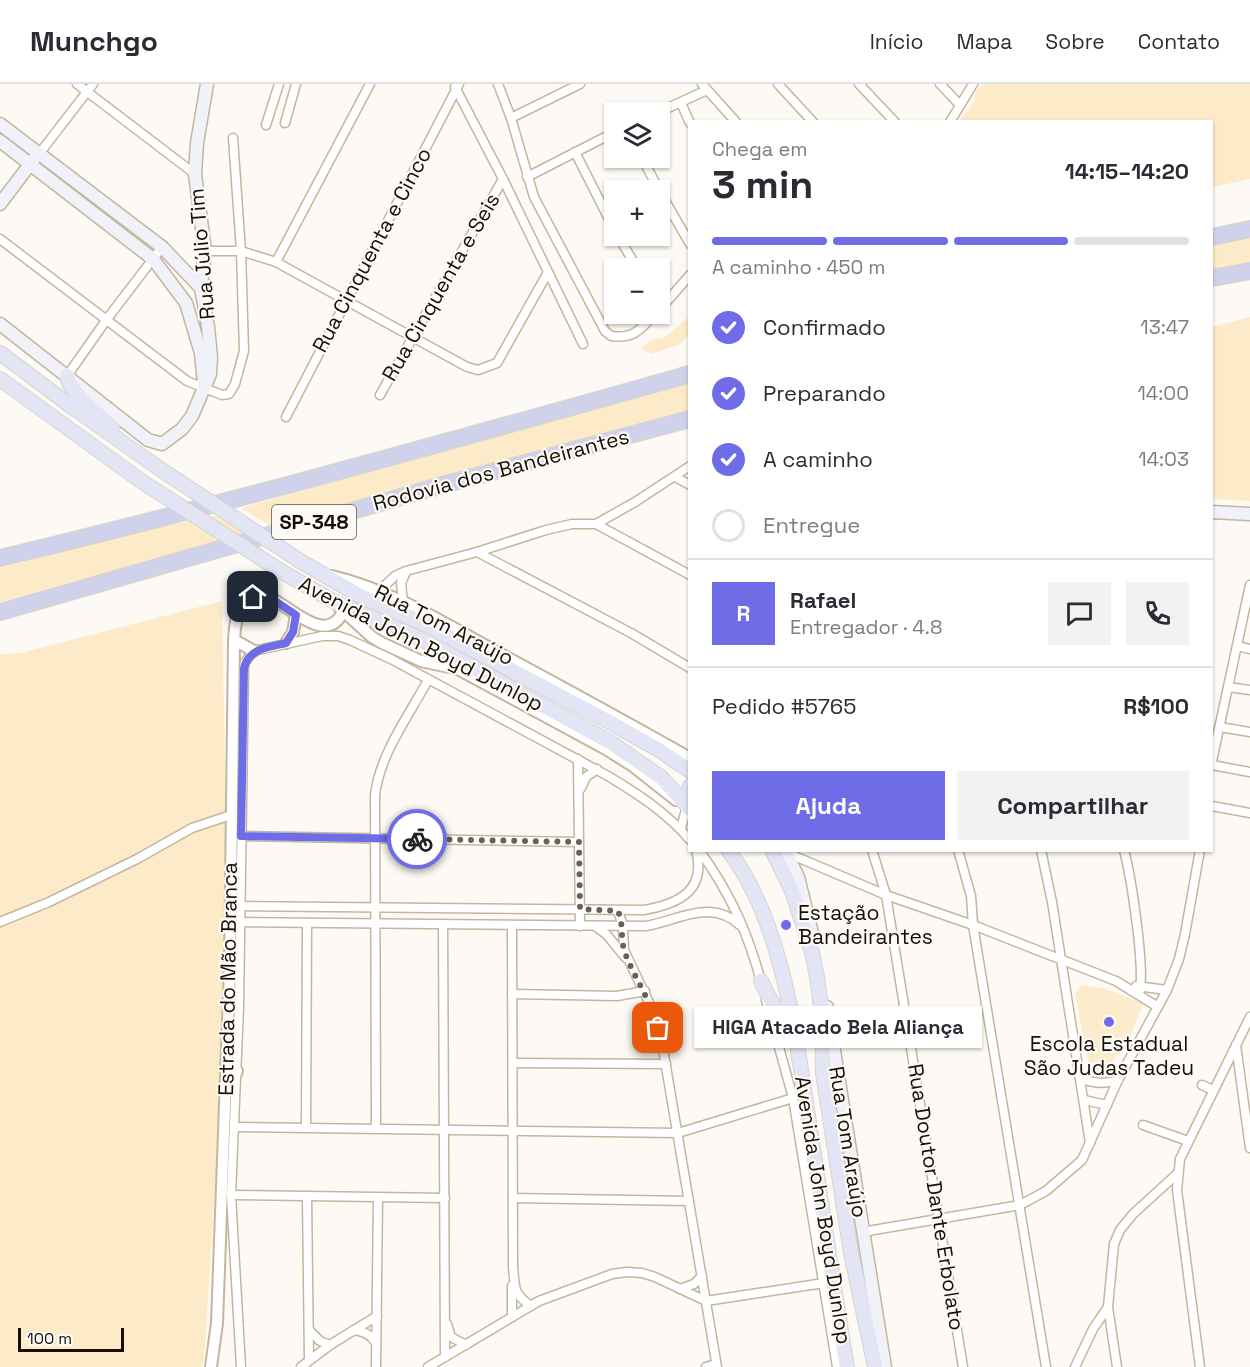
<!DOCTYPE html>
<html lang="pt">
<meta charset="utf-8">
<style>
:root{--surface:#fff;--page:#f2f2f3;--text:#2b2b33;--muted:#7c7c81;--line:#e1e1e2;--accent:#6f6ce7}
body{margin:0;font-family:"Space Grotesk",sans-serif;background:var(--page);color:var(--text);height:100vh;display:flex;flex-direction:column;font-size:22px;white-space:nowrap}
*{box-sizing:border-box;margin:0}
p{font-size:20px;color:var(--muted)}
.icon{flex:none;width:33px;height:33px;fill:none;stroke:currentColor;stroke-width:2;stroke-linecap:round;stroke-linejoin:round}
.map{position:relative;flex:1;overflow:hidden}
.details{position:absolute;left:688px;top:36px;width:525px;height:732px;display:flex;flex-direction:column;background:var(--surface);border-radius:0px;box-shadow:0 2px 4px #0004}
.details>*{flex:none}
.controls{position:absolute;left:604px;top:18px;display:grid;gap:12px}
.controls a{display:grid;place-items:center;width:66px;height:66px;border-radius:0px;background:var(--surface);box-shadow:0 2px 4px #0004;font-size:30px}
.scale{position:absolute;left:18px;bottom:15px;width:106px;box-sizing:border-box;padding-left:6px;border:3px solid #141007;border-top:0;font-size:16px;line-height:21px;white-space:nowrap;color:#141007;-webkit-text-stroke:4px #fdfaf5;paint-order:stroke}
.pin{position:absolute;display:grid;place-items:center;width:51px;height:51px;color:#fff;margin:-26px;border-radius:12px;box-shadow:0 3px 9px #0006}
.courier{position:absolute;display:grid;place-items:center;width:60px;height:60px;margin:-30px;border:4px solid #6f6ce7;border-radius:50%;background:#fff;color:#222;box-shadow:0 2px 8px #0007}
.bubble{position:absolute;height:42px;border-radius:0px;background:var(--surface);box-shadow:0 2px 4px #0004;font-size:20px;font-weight:800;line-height:42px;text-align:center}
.headline em{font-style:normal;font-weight:800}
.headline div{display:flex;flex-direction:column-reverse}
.headline{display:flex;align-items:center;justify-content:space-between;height:102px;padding:0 24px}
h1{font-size:39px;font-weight:800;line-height:45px}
.bar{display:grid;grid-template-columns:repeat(4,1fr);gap:9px 6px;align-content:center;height:72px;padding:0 24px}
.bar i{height:8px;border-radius:4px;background:var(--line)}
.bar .on{background:var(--accent)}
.bar p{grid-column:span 4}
.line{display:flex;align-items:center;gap:15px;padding:0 24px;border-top:2px solid var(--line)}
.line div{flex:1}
.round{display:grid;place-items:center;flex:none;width:63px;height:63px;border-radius:0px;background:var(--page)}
ol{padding:0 24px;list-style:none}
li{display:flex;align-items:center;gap:18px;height:66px}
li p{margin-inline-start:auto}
li .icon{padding:6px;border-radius:50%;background:var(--accent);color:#fff;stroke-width:4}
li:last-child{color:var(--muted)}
li i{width:33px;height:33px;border:3px solid var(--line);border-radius:50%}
.cta{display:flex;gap:12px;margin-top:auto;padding:12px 24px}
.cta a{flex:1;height:69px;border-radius:0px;background:var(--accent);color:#fff;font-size:24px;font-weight:800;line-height:69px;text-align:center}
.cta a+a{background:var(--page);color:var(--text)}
header{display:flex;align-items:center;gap:36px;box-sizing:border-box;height:84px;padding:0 30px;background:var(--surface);border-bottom:2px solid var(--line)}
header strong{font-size:28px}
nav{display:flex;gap:33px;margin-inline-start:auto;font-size:21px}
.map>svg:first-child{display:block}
.built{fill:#fdeccb}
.green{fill:#fceac8}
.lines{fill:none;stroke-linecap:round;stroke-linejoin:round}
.minor-casing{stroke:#c3b69e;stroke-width:11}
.tertiary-casing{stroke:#c3b69e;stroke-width:14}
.secondary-casing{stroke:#c3b69e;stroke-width:15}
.primary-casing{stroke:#d5d4d2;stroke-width:16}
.motorway-casing{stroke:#d5d4d2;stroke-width:18}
.minor{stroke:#fff;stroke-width:8}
.tertiary{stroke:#fff;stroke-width:10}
.secondary{stroke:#f1f2f9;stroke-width:12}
.primary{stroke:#e3e4f4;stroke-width:14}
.motorway{stroke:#d0d2ec;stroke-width:15}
.primary-bridge-casing{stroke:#d5d4d2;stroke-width:16;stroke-linecap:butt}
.primary-bridge{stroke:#e3e4f4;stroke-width:14}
.done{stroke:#66625a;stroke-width:6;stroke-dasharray:0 10.8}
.route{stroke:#6f6ce7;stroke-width:8}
.poi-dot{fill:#6f6ce7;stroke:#fdfaf5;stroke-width:2}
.labels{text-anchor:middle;stroke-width:4.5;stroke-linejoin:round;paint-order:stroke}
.shield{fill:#fdfaf5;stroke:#5a564e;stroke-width:1.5}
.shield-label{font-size:20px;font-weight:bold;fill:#141007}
.street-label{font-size:21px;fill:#141007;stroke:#fdfaf5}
.poi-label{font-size:21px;fill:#141007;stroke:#fdfaf5;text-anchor:start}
</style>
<header>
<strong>Munchgo</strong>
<nav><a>Início</a><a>Mapa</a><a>Sobre</a><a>Contato</a></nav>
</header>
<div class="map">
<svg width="1250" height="1283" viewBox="0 0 1250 1283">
<rect width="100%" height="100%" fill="#fdfaf5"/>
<polygon class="built" points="1082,901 1103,904 1143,919 1129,957 1103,989 1090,988 1075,909"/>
<g class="green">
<polygon points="983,0 1250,0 1250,95 1212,103 1212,38 959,37 975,17 975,9"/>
<polygon points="1250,153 1250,181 1212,188 1212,161"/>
<polygon points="690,232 690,249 680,260 651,270 641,264 653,255 664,254"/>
<polygon points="1250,233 1250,417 1212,415 1212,243"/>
<polygon points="690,298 690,326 273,443 241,424"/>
<polygon points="218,431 248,449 0,518 0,484 129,450"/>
<polygon points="222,517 226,741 222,996 204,1277 202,1283 0,1283 0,570 21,569"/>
</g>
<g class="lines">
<defs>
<g id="minor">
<polyline points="77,0 195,90"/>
<path d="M498,0L511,34L534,113L605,247L611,252C635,255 640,245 655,230"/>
<polyline points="702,0 736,38"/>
<polyline points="778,0 813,38"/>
<polyline points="859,0 895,38"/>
<polyline points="940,0 960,21"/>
<polyline points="455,3 503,95 583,260"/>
<polyline points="681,19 690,39"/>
<polyline points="659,28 707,6"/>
<polyline points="511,34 580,0"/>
<polyline points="950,38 973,0"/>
<polyline points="285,39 296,0"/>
<polyline points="266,41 279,0"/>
<polyline points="575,68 615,147"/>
<polyline points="39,70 93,0"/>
<polyline points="642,74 659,106"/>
<polyline points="527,93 615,48"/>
<polyline points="660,108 690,160"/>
<polyline points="618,152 637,184"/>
<polyline points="0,155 187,297 222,311 229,310 235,300 244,267 241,167 233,54"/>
<polyline points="205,167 241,167 276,178 467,283 478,286 497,279 547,190"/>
<polyline points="276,178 370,0"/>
<polyline points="660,225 690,191"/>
<polyline points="67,292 107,235 162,163"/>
<polyline points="380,311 503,95"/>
<polyline points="286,333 459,0"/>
<polyline points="675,393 690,401"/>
<polyline points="596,440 690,491"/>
<polyline points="477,468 631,549 690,584"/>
<polyline points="379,507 395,492 406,487 477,468 546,446 572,440 596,440 635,418 690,382"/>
<polyline points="403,518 401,499 406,488"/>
<polyline points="1237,562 1250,565"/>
<polyline points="1228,603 1250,606"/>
<polyline points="1220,643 1250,648"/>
<polyline points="578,675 580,842"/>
<polyline points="1212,677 1250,501"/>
<polyline points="1212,681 1250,688"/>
<polyline points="581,704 586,693 597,685"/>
<polyline points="1212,722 1250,729"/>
<polyline points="681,745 687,721"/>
<polyline points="241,752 579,758"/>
<path d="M699,766C731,810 748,849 762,901"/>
<polyline points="872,766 886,811 963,1283"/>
<polyline points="958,766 971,812 973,841 1046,1283"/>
<polyline points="1041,766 1052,818 1090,1059"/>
<path d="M1124,766C1131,793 1146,887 1139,910"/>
<polyline points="785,768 886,811 973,841 1116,897 1158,923"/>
<path d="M241,822L644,826C678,820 707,807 696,766"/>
<polyline points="618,827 623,842 624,866 654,929 662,959 717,1283"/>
<polyline points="0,838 49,818 137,775 192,744 231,731"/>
<path d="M241,838L646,842C680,836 711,814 741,842"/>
<polyline points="443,840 445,1273"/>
<path d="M512,841L513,1183C515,1203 513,1210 531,1222"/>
<polyline points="595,842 606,850 626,874"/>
<polyline points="1136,902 1167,906"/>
<polyline points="512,910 617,912 645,907"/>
<polyline points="766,916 793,1014 837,1283"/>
<polyline points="1236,961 1250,1064"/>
<polyline points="513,979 666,980"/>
<path d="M1080,994C1095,1000 1104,1000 1118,996"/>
<polyline points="1202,1001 1213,1006"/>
<polyline points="1084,1016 1107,1021"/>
<polyline points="1143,1041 1188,1057"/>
<polyline points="234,1043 678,1049 793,1014"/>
<polyline points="306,1043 307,839"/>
<path d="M376,1044L375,711C380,670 408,633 428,596"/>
<polyline points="231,1111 445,1114"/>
<polyline points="307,1112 309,1276"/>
<polyline points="513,1114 689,1117"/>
<polyline points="862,1148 1020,1121 1046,1107 1082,1076 1118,996 1167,906 1179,875 1185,850 1200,766"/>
<polyline points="512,1202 512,1233"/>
<polyline points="680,1205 694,1200 702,1192"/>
<polyline points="1108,1223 1117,1283"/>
<polyline points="447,1240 451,1253 466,1261"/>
<polyline points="309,1246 320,1257 330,1261"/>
<path d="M354,1246C365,1248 370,1250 376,1259"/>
<path d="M241,1283L231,1111L239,923L244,583L245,578L254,567L322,552H338L350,556L391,575L608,692C638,710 667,729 690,756"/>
<polyline points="301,1283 330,1261 377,1232"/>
<polyline points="376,1283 378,1114"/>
<polyline points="428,1283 539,1217 612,1190 627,1188 642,1189 655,1193 706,1217 824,1199"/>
<polyline points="706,1283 716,1280"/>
<polyline points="1075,1283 1093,1245 1108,1223 1114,1160 1120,1146 1133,1130 1178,1089"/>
<polyline points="1200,1283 1177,1106 1180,1075 1250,933"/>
</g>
<g id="tertiary">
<path d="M332,492C391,506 444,539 497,568C562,603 626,638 690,674"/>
<polyline points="339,523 372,553 382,559 421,577 458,585 606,665 633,682 676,716"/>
<polyline points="234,556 254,567"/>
<polyline points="286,559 293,548 296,531"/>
<polyline points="229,1006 237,987"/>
<path d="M211,1283L217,1239L230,884L234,556C235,534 240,501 272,515C291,523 326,562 343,528"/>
</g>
<g id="secondary">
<polyline points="0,40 162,163 201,204"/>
<polyline points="0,57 153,175 186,219 201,269 204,299"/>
<polyline points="0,120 34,75"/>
<polyline points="0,240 148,356 162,360 182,345 192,332 210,290 211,273 208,243 201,204 205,167 195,90 197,59 207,0"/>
<polyline points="1212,428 1250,430"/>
<polyline points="785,766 798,793 813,853"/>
<polyline points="827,923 885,1283"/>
</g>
<g id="primary">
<polyline points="0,269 68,320 160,385"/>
<path d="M67,292C69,309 100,331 112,343"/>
<polyline points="0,295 141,397"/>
<polyline points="300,477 362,513 421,538 613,640 659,666 690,687"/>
<polyline points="284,489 335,518 423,556 610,658 662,694 690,725"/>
<polyline points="687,721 690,702"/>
<path d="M728,766C783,837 796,953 809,1039C822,1121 833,1202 847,1283"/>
<polyline points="772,766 792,807 812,868 817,893 822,931 823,989 851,1169 875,1283"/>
<path d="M761,897C765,905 769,915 775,922C786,936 809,943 822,931"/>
</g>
<g id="motorway">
<polyline points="1212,153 1250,145"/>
<polyline points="1212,194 1250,187"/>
<path d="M0,474C231,419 461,354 690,290"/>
<polyline points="0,528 450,399 690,335"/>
</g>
</defs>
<use href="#minor" class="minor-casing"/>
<use href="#tertiary" class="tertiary-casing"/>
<use href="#secondary" class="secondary-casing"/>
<use href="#primary" class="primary-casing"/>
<use href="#motorway" class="motorway-casing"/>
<use href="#minor" class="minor"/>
<use href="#tertiary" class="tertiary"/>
<use href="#secondary" class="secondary"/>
<use href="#primary" class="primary"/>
<use href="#motorway" class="motorway"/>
<defs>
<g id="primary-bridge">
<polyline points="160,385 300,477"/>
<polyline points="141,397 284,489"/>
</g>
</defs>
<use href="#primary-bridge" class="primary-bridge-casing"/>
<use href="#primary-bridge" class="primary-bridge"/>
</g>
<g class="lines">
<path class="done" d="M417,755L579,758L580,825L618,827C624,841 620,855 625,869C635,895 651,917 658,944"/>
<path class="route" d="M253,513L272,515L296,531L293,548L286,559C269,563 249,564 244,584L241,752L417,755"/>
</g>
<g class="poi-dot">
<circle cx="786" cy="841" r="6"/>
<circle cx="1109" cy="938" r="6"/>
</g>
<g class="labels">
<rect class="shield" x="272" y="421" width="84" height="34" rx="4.5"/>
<g class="shield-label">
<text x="314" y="445">SP-348</text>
</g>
<g class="street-label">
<text transform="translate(372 166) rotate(-62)" y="7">Rua Cinquenta e Cinco</text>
<text transform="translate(202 170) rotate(-95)" y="7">Rua Júlio Tim</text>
<text transform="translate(441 203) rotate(-60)" y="7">Rua Cinquenta e Seis</text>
<text transform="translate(501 386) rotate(-15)" y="7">Rodovia dos Bandeirantes</text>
<text transform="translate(444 541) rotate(27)" y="7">Rua Tom Araújo</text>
<text transform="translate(421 560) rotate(27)" y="7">Avenida John Boyd Dunlop</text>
<text transform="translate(228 895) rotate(-89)" y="7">Estrada do Mão Branca</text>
<text transform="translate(848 1058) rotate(81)" y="7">Rua Tom Araújo</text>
<text transform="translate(936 1113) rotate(81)" y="7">Rua Doutor Dante Erbolato</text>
<text transform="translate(823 1126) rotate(81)" y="7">Avenida John Boyd Dunlop</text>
</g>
<g class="poi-label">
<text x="798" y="836">Estação<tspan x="798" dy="24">Bandeirantes</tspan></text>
<text x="1109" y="967" text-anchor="middle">Escola Estadual<tspan x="1109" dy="24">São Judas Tadeu</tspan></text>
</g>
</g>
</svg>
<div class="controls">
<a><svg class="icon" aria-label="layers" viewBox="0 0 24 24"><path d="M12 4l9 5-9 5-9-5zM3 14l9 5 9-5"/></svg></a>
<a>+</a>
<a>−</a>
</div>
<div class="scale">100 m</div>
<div class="pin" style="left:658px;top:944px;background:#ea580c"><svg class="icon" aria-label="bag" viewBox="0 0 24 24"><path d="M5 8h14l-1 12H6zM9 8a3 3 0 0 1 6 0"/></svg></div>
<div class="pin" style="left:253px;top:513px;background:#1f2937"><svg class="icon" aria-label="home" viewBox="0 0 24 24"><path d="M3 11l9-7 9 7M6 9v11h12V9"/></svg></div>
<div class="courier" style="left:417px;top:755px"><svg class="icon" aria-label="bike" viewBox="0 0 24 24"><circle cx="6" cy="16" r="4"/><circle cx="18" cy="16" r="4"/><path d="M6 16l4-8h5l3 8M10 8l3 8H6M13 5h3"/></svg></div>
<div class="bubble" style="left:694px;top:922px;width:288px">HIGA Atacado Bela Aliança</div>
<section class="details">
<div class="headline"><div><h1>3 min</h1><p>Chega em</p></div><em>14:15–14:20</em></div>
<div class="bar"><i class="on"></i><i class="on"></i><i class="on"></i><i></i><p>A caminho · 450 m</p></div>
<ol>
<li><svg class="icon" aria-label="check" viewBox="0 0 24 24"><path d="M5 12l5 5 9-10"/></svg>Confirmado<p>13:47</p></li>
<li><svg class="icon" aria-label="check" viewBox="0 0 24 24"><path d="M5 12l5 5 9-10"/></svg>Preparando<p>14:00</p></li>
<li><svg class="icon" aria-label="check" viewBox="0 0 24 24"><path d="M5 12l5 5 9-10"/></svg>A caminho<p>14:03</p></li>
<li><i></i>Entregue</li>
</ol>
<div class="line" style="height:108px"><b class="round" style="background:var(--accent);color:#fff">R</b><div><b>Rafael</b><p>Entregador · 4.8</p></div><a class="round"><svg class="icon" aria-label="chat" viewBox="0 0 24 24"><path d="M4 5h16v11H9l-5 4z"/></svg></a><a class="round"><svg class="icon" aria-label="phone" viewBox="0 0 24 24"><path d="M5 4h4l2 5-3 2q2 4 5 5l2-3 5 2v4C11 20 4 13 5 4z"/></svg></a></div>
<div class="line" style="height:78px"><div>Pedido #5765</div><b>R$100</b></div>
<div class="cta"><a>Ajuda</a><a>Compartilhar</a></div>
</section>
</div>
